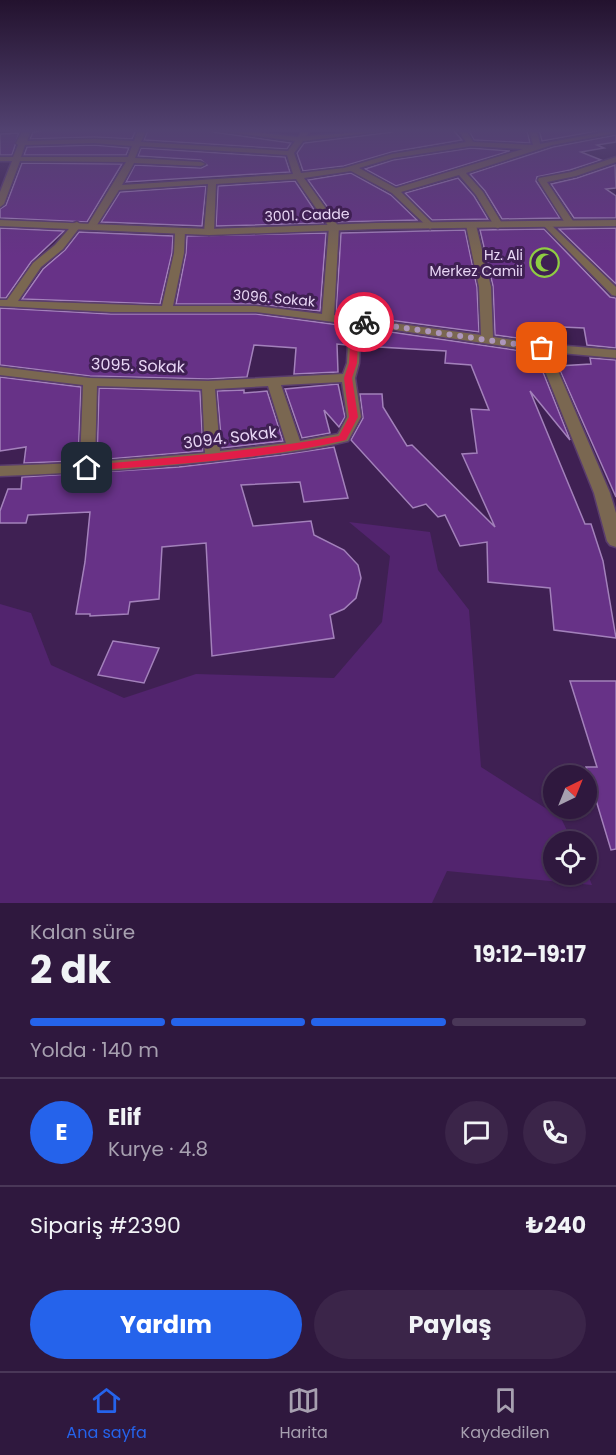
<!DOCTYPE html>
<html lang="tr">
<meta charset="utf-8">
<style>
:root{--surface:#2f183e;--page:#3b2549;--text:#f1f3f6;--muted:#a7a0b0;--line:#4a3758;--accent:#2563eb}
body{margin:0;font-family:Poppins,sans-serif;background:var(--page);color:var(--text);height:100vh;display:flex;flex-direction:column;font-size:22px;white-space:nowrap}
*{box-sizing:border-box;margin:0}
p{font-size:20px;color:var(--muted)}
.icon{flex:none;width:33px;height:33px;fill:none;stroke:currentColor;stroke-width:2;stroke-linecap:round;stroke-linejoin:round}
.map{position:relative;height:903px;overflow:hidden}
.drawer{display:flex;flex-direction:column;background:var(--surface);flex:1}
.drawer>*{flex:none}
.needle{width:39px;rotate:43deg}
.tools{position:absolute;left:543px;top:765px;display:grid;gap:12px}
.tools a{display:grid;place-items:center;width:54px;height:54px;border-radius:50%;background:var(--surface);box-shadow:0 2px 4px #0004,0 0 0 2px var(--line);font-size:30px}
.pin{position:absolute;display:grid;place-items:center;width:51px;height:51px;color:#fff;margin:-26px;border-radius:12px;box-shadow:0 3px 9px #0006}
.courier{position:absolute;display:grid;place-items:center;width:60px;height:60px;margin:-30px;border:4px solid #e11d48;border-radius:50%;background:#fff;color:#222;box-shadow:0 2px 8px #0007}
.summary em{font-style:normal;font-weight:700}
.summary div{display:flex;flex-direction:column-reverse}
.summary{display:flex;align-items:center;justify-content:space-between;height:102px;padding:0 30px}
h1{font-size:39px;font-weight:700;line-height:45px}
.bar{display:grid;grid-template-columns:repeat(4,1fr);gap:9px 6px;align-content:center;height:72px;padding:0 30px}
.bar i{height:8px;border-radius:4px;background:var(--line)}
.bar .on{background:var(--accent)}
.bar p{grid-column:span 4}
.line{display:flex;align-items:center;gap:15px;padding:0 30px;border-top:2px solid var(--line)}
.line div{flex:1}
.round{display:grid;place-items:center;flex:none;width:63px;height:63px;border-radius:32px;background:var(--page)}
.cta{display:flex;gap:12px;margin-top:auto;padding:12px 30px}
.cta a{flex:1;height:69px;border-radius:36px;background:var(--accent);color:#fff;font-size:24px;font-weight:700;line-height:69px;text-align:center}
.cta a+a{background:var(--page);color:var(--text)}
.menu{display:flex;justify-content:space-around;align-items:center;height:84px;border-top:2px solid var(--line);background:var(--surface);font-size:16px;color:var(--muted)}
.menu a{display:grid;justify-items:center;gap:3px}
.menu .on{color:var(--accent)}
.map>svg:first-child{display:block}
.green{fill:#52246e}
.building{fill:#673287;stroke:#a381bb;stroke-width:1.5}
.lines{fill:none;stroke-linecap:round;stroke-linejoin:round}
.minor-casing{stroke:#5a3d6d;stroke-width:3}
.tertiary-casing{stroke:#5a3d6d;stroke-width:3}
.minor{fill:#7a6751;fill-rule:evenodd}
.tertiary{fill:#7a6751;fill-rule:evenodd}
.route{fill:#e11d48}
.done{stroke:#ad96bc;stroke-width:6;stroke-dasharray:0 10.8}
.labels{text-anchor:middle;stroke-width:6;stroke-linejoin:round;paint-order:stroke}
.far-street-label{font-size:14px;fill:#e8d6f5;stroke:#3f2053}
.far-poi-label{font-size:14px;fill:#e8d6f5;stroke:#3f2053;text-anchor:end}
.street-label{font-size:16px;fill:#e8d6f5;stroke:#3f2053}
</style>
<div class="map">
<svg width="616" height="903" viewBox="0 0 616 903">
<rect width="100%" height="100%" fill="#3f2053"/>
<polygon class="green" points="349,522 430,532 438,570 469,610 481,767 561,818 572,841 554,842 554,874 586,874 587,872 592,885 447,871 432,903 0,903 0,604 31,613 51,665 124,698 196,674 334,678 382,622 390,556"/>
<g class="building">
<polygon points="49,130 136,130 132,139 94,137 30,139 33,132"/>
<polygon points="148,130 211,130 213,132 291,143 287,149 144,140"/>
<polygon points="394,130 453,130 462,140 392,152 344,166 303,171 297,153 304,143 392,132"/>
<polygon points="495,130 527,130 530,143 474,140 469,131"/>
<polygon points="539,130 603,130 542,141"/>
<polygon points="19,133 12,155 0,155 0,134"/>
<polygon points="616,135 616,142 597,145 604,148 581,152 601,160 570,170 537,177 536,181 560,218 502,219 485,191 470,174 553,147"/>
<polygon points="94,145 129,148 126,155 24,155 27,147"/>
<polygon points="141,148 285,157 290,172 126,182 135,165 201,168 207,165 201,160 138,156"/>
<polygon points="471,148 510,151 396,186 365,169 393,160"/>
<polygon points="22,163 122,164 87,222 0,218 0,209 6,205"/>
<polygon points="615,165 616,188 606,189 616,196 616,218 574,218 551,184 577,178"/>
<polygon points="351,173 391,195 417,220 338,222 308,180"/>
<polygon points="458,178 474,196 488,219 432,220 405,193"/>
<polygon points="295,181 323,223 216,226 218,186"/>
<polygon points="206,186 202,226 101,222 120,192"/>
<polygon points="0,228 64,231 31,262 6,298 0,298"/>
<polygon points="616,228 616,284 559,229"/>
<polygon points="544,229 610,297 616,298 616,348 587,345 584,328 539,326 538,341 495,335 493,286 480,230"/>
<polygon points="465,230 477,287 479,332 336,313 341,233"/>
<polygon points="79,232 173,236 172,253 160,304 22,299 43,269 65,250"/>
<polygon points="326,233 320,311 256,304 176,304 186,253 187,236"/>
<polygon points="0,308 111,314 256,314 347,326 346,345 337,344 338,372 294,374 296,348 254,345 247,377 208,379 90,376 0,365"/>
<polygon points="363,328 535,353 537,367 541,367 570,440 530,391 585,524 591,524 603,561 616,638 554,630 550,588 488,582 487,542 460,546 445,515 438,517 426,504 413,508 351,440 363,418 360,394 382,394 383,407 407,446 412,445 495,527 462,454 477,453 471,409 489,410 471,365 445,363 446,351 362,346"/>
<polygon points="590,358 616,360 616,497 558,366 591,364"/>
<polygon points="0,377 81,387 78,461 24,463 26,447 0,451"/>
<polygon points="338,384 345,417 339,427 324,410 330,433 302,438 285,389"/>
<polygon points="99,388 200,391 203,451 97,460"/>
<polygon points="244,390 244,393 267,391 283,441 222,448 217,391"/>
<polygon points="334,447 348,498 304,502 300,482 241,485 253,526 311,521 314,535 344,550 358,565 361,578 356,598 344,609 330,615 334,638 212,656 206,543 162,547 159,599 130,602 128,614 90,616 90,614 76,614 85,562 90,512 28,515 26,523 0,523 0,511 8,489 21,489 22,477 179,467 281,455"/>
<polygon points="113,641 159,648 144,683 98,675"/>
<polygon points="570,681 616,681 616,849 611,850 586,767 597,767"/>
</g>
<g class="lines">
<defs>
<g id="minor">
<path d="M23,130H31L27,141L94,139L134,141L138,130H146L141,142L288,151L295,141L213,130H237L298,137L303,130H311L306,136L392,130L303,141L294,153L301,173L344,168L392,154L466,142L458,130H466L473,142L533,145L529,130H537L540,144L616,130V133L552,145L466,173L483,192L503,225L498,228L495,227L476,195L459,175L401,192L435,226L430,229L392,193L351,171L304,178L339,227L334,315L481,335L479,287L466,225L471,222L476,225L491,287L493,337L542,344L616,350V358L550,352L610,493L616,513V547L610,545L607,541L594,493L537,351L361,325L359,363L355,378L361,417L348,441C312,450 276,454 239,458C159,468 80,473 0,476V466L80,463L83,385L0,375V367L90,378L208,381L343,374L347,363L349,324L256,312H111L0,306V300H7L33,263L55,245L74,223L77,222L82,225L80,227L63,249L41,267L18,301L162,306L174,253L175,232L180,229L185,232L184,253L173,306H256L322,314L329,227L296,179L216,184L214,232L209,235L204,232L208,184L119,190L95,228L92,229L87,226L126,162L20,161L4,204L0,207V192L12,161H0V157H13L18,145L16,143ZM94,143L132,146L128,157H21L25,145ZM140,146L287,155L293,174L122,185L134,163L201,166L205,164L201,162L135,158ZM471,146L523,149L396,188L359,168L393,158ZM342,382L347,417L338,434L300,441L281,385ZM97,386L202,389L205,453L95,462ZM268,386L286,443L220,451L215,389Z"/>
<polygon points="616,157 616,162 576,176 547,182 575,224 567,226 538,180 539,178 571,172"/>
<polygon points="548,222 616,287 616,296 612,295 545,227 543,225"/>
</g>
<polygon id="tertiary" points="0,220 209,229 376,223 616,220 616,226 376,229 209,235 0,226"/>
</defs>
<use href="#minor" class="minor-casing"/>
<use href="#tertiary" class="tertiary-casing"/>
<use href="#minor" class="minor"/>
<use href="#tertiary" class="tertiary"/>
</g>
<linearGradient id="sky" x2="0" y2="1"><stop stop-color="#23122e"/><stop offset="0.51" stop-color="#524271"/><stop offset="1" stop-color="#524271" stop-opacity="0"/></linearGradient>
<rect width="616" height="256" fill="url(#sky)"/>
<path class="route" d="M355,319L368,322L359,324L357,363L352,378L358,417L346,440C262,460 173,464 87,471L82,468L87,465C171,458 256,451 339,436L349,417L344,378L349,363L352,321Z"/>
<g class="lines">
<polyline class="done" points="364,322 542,348"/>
</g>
<defs>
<symbol id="mosque-ring" viewBox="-11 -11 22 22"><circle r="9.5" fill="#3f2053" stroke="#8fcd42" stroke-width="1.5"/><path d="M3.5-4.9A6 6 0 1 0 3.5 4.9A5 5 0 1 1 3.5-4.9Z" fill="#8fcd42"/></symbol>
</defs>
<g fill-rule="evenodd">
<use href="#mosque-ring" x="528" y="246" width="33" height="33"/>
</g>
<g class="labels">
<g class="far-street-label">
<text transform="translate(307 215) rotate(-2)" y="5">3001. Cadde</text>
<text transform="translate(274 298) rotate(5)" y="5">3096. Sokak</text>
</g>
<g class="far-poi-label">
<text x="523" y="260">Hz. Ali<tspan x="523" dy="16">Merkez Camii</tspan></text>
</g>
<g class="street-label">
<text transform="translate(138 365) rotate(2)" y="6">3095. Sokak</text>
<text transform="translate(230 437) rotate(-7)" y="6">3094. Sokak</text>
</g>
</g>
</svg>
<div class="tools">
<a><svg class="needle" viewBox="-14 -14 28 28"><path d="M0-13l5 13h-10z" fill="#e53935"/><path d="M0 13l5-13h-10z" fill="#a7a0b0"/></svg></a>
<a><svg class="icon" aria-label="locate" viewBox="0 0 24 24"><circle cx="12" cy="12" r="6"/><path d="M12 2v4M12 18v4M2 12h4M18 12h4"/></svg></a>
</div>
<div class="pin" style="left:542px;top:348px;background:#ea580c"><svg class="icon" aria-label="bag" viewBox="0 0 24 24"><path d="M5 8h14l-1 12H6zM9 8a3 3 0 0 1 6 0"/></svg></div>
<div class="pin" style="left:87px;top:468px;background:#1f2937"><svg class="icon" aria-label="home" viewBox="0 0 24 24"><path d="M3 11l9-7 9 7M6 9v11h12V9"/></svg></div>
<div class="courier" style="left:364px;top:322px"><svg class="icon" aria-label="bike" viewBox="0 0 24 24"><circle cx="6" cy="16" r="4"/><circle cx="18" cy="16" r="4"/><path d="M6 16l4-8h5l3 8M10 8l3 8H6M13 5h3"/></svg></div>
</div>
<section class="drawer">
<div class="summary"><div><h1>2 dk</h1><p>Kalan süre</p></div><em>19:12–19:17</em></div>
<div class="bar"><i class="on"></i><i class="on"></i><i class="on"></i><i></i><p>Yolda · 140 m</p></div>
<div class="line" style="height:108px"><b class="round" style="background:var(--accent);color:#fff">E</b><div><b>Elif</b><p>Kurye · 4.8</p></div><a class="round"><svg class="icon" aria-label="chat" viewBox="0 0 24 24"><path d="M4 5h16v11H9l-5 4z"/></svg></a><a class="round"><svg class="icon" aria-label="phone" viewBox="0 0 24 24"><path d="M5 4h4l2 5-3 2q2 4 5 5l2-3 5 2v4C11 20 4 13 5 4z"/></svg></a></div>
<div class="line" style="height:78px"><div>Sipariş #2390</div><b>₺240</b></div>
<div class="cta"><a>Yardım</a><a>Paylaş</a></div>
</section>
<nav class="menu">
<a class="on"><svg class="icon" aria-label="home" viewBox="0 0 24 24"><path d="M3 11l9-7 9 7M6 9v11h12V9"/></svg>Ana sayfa</a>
<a><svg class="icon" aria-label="map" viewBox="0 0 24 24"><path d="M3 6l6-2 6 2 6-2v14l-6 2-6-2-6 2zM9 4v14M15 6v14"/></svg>Harita</a>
<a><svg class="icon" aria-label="saved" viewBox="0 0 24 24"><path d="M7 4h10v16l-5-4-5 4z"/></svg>Kaydedilen</a>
</nav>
